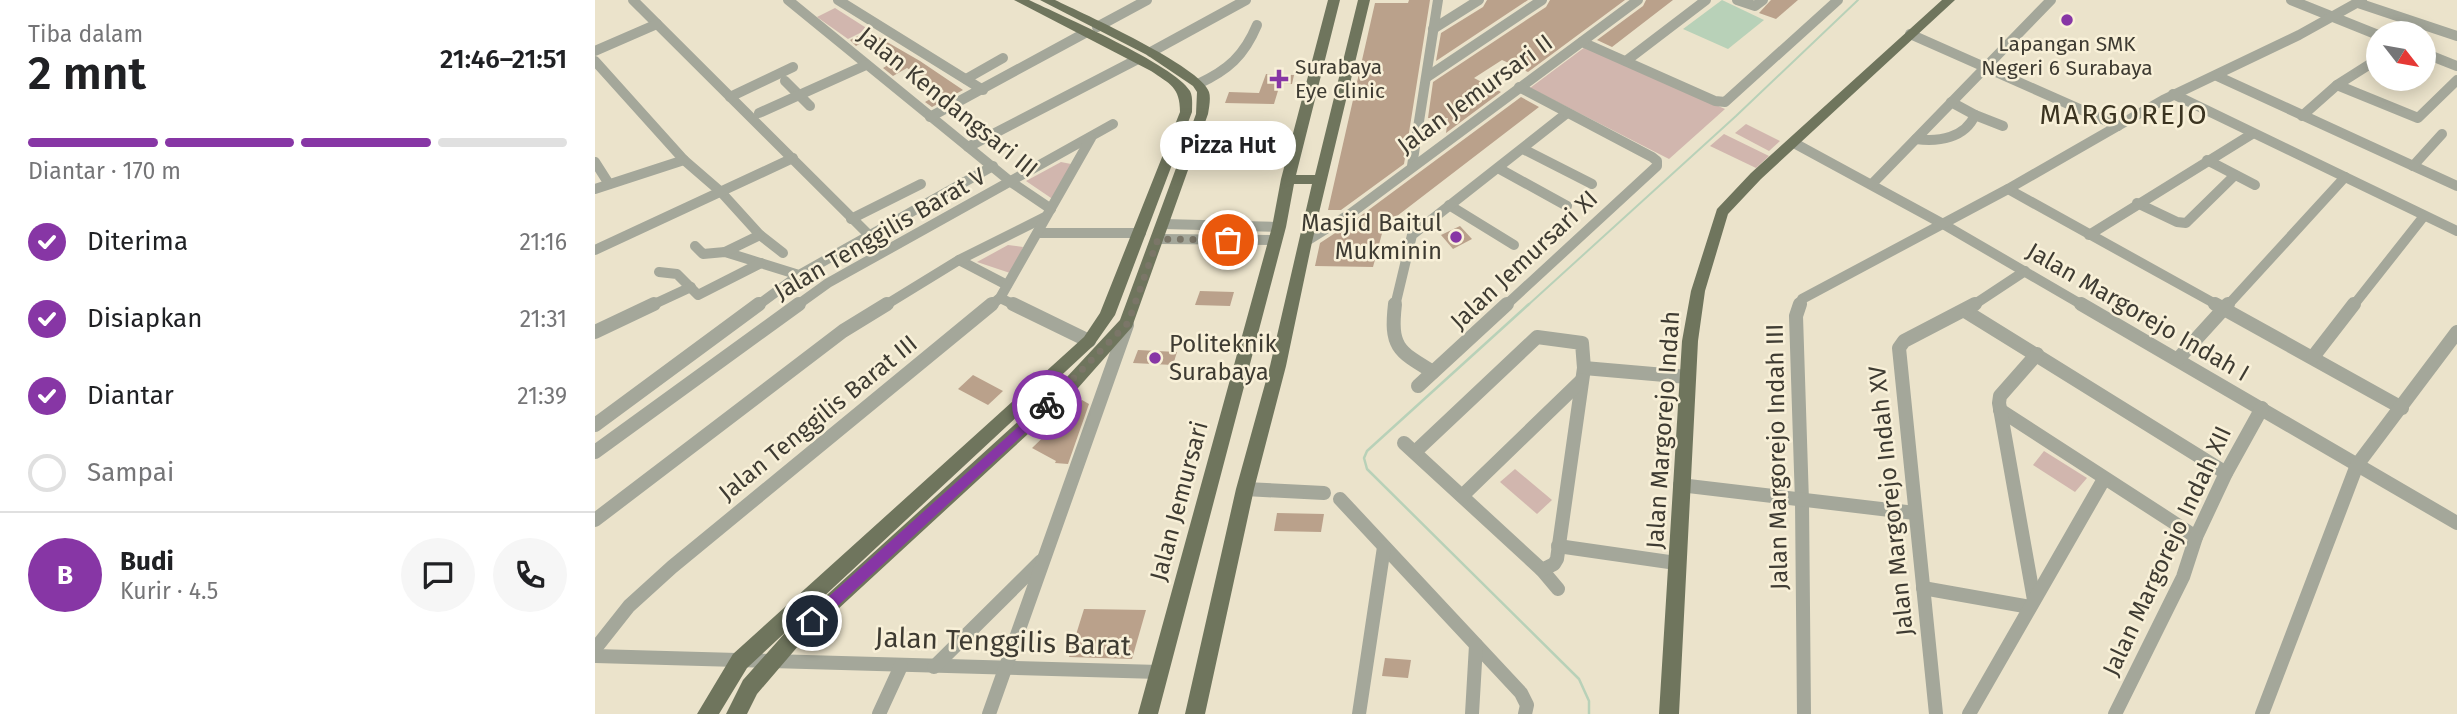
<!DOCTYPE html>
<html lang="id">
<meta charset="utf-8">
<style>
:root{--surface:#fff;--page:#f6f6f6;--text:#202124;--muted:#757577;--line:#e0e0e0;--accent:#8736a5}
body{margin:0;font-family:"Fira Sans",sans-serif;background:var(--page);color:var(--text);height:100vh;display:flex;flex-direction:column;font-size:26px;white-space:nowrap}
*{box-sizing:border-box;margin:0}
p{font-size:23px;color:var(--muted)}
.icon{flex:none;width:38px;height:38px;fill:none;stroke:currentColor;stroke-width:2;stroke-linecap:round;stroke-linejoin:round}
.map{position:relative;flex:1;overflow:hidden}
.panel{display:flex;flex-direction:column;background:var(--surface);width:595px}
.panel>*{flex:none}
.needle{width:46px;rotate:121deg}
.buttons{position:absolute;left:1771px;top:21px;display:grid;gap:14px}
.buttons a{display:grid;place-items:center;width:70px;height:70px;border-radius:50%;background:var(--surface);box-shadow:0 4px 18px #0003;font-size:35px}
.pin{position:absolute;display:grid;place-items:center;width:60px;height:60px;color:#fff;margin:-30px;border:4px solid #fff;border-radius:50%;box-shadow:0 2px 7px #0007}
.courier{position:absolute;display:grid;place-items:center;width:70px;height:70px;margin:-35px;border:5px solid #8736a5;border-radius:50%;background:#fff;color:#222;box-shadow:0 2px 9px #0007}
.bubble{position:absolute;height:49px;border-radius:24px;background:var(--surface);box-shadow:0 4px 18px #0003;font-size:23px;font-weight:600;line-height:49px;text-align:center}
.head em{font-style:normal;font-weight:600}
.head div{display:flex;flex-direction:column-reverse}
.head{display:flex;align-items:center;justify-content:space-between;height:119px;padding:0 28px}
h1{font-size:46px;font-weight:600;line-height:52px}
.bar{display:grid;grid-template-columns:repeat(4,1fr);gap:10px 7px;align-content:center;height:84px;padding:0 28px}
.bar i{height:9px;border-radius:5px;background:var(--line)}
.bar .active{background:var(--accent)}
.bar p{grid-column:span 4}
.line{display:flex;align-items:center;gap:18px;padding:0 28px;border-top:2px solid var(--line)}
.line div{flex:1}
.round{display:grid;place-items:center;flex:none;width:74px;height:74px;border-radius:37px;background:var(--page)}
ol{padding:0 28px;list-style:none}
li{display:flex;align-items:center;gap:21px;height:77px}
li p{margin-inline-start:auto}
li .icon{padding:7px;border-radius:50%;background:var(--accent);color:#fff;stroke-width:4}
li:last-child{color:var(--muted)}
li i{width:38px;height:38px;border:4px solid var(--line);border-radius:50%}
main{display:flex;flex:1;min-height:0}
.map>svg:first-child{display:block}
.green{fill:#d1b6ae}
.water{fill:#b8d1b8}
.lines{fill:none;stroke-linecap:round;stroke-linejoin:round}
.stream-far1{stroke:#b8d1b8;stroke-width:2}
.stream{stroke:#b8d1b8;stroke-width:2.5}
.building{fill:#baa18b}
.minor-far1{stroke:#a4a79a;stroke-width:10}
.minor{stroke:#a4a79a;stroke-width:14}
.major{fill:#6f755d;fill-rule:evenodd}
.route{fill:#8736a5}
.done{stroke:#7b7668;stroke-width:7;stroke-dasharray:0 12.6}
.poi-dot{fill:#8736a5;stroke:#f8f0d8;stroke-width:2.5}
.labels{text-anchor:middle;stroke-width:5;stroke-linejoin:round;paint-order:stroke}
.far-poi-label{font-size:21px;fill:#3e3b32;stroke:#f8f0d8}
.street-label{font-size:24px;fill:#3e3b32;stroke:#f8f0d8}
.poi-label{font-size:24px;fill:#3e3b32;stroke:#f8f0d8;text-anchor:end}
.quarter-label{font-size:28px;letter-spacing:2px;fill:#3b3421;stroke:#f8f0d8}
.near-street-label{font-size:28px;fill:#3e3b32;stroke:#f8f0d8}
</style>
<main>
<section class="panel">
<div class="head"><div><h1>2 mnt</h1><p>Tiba dalam</p></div><em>21:46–21:51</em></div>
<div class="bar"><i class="active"></i><i class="active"></i><i class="active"></i><i></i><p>Diantar · 170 m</p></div>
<ol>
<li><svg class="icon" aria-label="check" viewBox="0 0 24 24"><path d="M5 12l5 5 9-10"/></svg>Diterima<p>21:16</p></li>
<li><svg class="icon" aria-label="check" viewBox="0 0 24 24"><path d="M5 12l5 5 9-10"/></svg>Disiapkan<p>21:31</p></li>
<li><svg class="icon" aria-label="check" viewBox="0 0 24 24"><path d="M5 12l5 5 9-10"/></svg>Diantar<p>21:39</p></li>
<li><i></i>Sampai</li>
</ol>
<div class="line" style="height:126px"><b class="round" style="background:var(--accent);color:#fff">B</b><div><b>Budi</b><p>Kurir · 4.5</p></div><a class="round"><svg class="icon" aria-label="chat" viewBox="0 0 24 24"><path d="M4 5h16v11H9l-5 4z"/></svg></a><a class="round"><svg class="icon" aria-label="phone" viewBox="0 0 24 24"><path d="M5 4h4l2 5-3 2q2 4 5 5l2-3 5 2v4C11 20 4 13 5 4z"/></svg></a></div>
</section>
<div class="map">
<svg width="1862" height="714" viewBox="0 0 1862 714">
<rect width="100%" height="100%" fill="#ebe3cb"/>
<g class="green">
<polygon points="240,8 273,29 253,39 222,17"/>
<polygon points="990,47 1130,109 1074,159 935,88"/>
<polygon points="1151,124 1185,141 1174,151 1140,133"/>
<polygon points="1129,134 1174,156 1161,168 1115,146"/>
<polygon points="466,162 476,164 459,200 431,181"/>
<polygon points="413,245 428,247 418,274 382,262"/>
<polygon points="1449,451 1492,478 1480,492 1438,465"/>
<polygon points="920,469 957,500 942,514 905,482"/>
</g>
<polygon class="water" points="1127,0 1169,20 1133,49 1088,29"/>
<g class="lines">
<polyline class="stream-far1" points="932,306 1141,116 1263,0"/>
<polyline class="stream" points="934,304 772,451 769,458 772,469 984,679 994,701 994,714"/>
</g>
<g class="building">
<polygon points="814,0 835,0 809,164 746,210 733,210 780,3 813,3"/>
<polygon points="892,0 933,0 841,61 846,33 888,7"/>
<polygon points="955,0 1030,0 933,72 907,60 879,78 906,92 851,133 853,118 833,118 838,82 951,7"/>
<polygon points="1051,0 1078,0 1017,47 1002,40 1048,6"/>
<polygon points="1176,0 1203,0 1181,19 1164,13"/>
<polygon points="273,31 325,61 368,90 337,107 330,102 349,91 312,68 298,76 288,68 300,61 268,42 261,46 255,40"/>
<polygon points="671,74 699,75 697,84 685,84 679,104 630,103 634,92 664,93"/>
<polygon points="926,97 944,107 789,226 778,267 720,266 725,243 760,220"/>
<polygon points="865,226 877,239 858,249 846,235"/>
<polygon points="605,291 639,292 635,306 600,305"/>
<polygon points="543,350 582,352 578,365 538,363"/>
<polygon points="378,375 408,391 393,405 363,389"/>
<polygon points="487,400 494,404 473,464 460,463 461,461 437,448"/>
<polygon points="682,513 729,514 726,532 679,531"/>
<polygon points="489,609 551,610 537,659 474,657"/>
<polygon points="790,658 816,660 813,678 787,676"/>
</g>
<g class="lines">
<g class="minor-far1">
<polyline points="38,0 275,236"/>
<polyline points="193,0 416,182 456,209"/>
<polyline points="243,0 388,90"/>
<polyline points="1142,0 1160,6 1168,0"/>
<polyline points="1696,0 1783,35"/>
<polyline points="1763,3 1862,36"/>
<polyline points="502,27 552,0"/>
<polyline points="838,29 884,0"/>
<polyline points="1315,34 1523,126"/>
<polyline points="987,42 1120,101 1130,102 1243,0"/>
<polyline points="0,51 62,24"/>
<polyline points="556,52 651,0"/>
<polyline points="1829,53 1862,66"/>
<polyline points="0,61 89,160 126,192 165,235 188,253"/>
<polyline points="1031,61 1111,0"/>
<polyline points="1622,76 1862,186"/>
<polyline points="832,77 947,0"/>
<polyline points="371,79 408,58"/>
<polyline points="190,81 215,106"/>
<path d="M603,84C633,70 649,56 662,25"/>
<polyline points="1742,85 1823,118 1862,80"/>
<polyline points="1578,94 1862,231"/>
<polyline points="135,97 198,67"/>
<polyline points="164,113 271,65"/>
<polyline points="1380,115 1408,126"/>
<polyline points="1707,116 1742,85 1783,59"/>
<polyline points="335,117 490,33"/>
<path d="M1321,139C1344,142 1370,138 1380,115L1356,102"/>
<polyline points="1199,143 1348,224 1489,306"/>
<polyline points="373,147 541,60"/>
<polyline points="928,149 997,184"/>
<polyline points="1612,160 1660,185"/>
<polyline points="0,162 14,184"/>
<polyline points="817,166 843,0"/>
<polyline points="1818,166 1847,134"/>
<polyline points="903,168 972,206"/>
<polyline points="1277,184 1456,0"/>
<polyline points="0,189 89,160"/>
<polyline points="1413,189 1624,306"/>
<polyline points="1542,203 1582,222 1591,223 1640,175"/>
<polyline points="854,205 919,245"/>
<polyline points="256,219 326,184"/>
<polyline points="568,224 684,227"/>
<polyline points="443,233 546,233"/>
<polyline points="1494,235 1657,134"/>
<polyline points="563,239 680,240"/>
<polyline points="710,242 755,214 1043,0"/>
<polyline points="100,246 108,254 130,252 204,275 398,166"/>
<polyline points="0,250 198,158"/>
<polyline points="130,252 165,235"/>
<polyline points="364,260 412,285"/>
<polyline points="64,272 82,274 103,295 166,263"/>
<polyline points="405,298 422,306"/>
<polyline points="55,306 96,287"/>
<polyline points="162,306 204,275"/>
<polyline points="201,306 233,283 518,124"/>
<polyline points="289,306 364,260 450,217"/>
<polyline points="395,306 405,298 496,138"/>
<polyline points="800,306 817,235 972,113"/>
<polyline points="910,306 1062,166 1062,161 1057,157 924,87"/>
<polyline points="1205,306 1207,299 1413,189 1568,100 1704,35 1767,0"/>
<polyline points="1377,306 1430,271"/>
<polyline points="1632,306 1750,177"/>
<polyline points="1758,306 1829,216"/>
</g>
<g class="minor">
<polyline points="418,304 494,341"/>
<path d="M800,304C795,347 803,351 838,372"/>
<polyline points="1205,304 1201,316 1207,502 1209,714"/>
<polyline points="1486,304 1862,523"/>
<polyline points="1620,304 1807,408"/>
<polyline points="1370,311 1631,473"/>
<polyline points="0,332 59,304"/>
<polyline points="1718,357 1759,304"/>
<polyline points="1583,359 1633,304"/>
<polyline points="989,368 1093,377"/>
<polyline points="823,386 912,304"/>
<polyline points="1405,410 1601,537"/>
<polyline points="0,425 164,304"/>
<polyline points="809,443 947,570 963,589"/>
<polyline points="821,451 942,337 987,343 989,368 962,559 959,564 947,570"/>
<polyline points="0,452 204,304"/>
<polyline points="1085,485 1320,513"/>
<polyline points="650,489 729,493"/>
<polyline points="867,496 987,380"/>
<polyline points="745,499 926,693 932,705 930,714"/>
<polyline points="0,520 248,331 292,304"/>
<polyline points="963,546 1081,563"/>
<polyline points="1328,588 1435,607"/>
<polyline points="1439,600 1404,403 1405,396 1442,354"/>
<polyline points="0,649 34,606 77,567 397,304"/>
<polyline points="0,656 564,672"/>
<polyline points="339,667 446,561"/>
<polyline points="284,714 306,666"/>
<polyline points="394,714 532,325"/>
<polyline points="764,714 789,547"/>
<polyline points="877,714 881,645"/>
<polyline points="1341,714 1304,348 1309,341 1380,304"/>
<polyline points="1374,714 1509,479"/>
<polyline points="1520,714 1588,577 1601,537 1631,473 1667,408"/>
<polyline points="1667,714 1762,465 1862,332"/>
</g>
<g class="major">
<path d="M419,0H434C465,15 580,65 595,91C598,97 597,105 597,112L520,315L499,345L152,668L124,714H102L138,654L489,337L505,313L585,112C585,87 575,84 556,71Z"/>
<path d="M445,0H460C487,13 607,67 614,92C616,98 614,108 613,114L537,327L483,388L204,645L162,694L152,714H131L148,680L190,633L471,378L525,320L601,114L602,92L598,86L552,55Z"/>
<polygon points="733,0 745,0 701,175 720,175 763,0 775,0 717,242 691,366 659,489 610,714 590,714 641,489 675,366 717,184 699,184 691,227 563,714 543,714 677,227 686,179"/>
<polygon points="1347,0 1360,0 1166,179 1133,214 1110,291 1103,341 1084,714 1064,714 1087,341 1096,291 1122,209 1156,173"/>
</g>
</g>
<polygon class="route" points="452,401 456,402 456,409 222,625 212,625 212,616"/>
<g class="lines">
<polyline class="done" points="452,405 533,323 563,239 633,240"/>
</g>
<g class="poi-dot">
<circle cx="1472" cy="20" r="7"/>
<path d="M680.5 68.5h7v7h7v7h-7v7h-7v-7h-7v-7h7z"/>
<circle cx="861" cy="237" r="7"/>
<circle cx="560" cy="358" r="7"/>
</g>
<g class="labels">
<g class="far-poi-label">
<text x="1472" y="51">Lapangan SMK<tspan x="1472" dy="24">Negeri 6 Surabaya</tspan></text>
<text x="700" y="74" text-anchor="start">Surabaya<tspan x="700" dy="24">Eye Clinic</tspan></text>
</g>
<g class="street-label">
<text transform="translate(880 94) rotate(-36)" y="8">Jalan Jemursari II</text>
<text transform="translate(353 102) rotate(39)" y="8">Jalan Kendangsari III</text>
<text transform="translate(285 234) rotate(-30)" y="8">Jalan Tenggilis Barat V</text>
<text transform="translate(929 260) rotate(-43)" y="8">Jalan Jemursari XI</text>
<text transform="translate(1543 312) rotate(30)" y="8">Jalan Margorejo Indah I</text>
<text transform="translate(223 418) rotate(-39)" y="8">Jalan Tenggilis Barat III</text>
<text transform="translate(1068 430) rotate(-86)" y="8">Jalan Margorejo Indah</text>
<text transform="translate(1182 457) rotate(-91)" y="8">Jalan Margorejo Indah III</text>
<text transform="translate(584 501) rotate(-75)" y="8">Jalan Jemursari</text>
<text transform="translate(1296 501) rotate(-96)" y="8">Jalan Margorejo Indah XV</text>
<text transform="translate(1572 551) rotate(-65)" y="8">Jalan Margorejo Indah XII</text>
</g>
<g class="poi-label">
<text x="847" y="231">Masjid Baitul<tspan x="847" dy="28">Mukminin</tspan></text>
<text x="574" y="352" text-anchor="start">Politeknik<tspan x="574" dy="28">Surabaya</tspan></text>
</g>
<g class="quarter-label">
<text x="1529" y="124">MARGOREJO</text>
</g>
<g class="near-street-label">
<text transform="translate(408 641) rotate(2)" y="10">Jalan Tenggilis Barat</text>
</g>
</g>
</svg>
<div class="buttons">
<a><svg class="needle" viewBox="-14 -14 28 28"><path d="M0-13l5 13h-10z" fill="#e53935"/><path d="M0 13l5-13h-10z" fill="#757577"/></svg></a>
</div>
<div class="pin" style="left:633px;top:240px;background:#ea580c"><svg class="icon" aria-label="bag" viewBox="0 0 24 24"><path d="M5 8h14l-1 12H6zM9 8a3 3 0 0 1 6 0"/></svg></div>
<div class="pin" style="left:217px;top:621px;background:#1f2937"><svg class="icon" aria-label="home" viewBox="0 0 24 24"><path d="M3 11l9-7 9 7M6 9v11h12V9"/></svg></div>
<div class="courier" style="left:452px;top:405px"><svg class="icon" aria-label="bike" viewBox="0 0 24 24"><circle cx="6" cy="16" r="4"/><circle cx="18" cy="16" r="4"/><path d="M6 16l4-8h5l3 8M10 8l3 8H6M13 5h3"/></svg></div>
<div class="bubble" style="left:565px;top:121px;width:136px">Pizza Hut</div>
</div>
</main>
